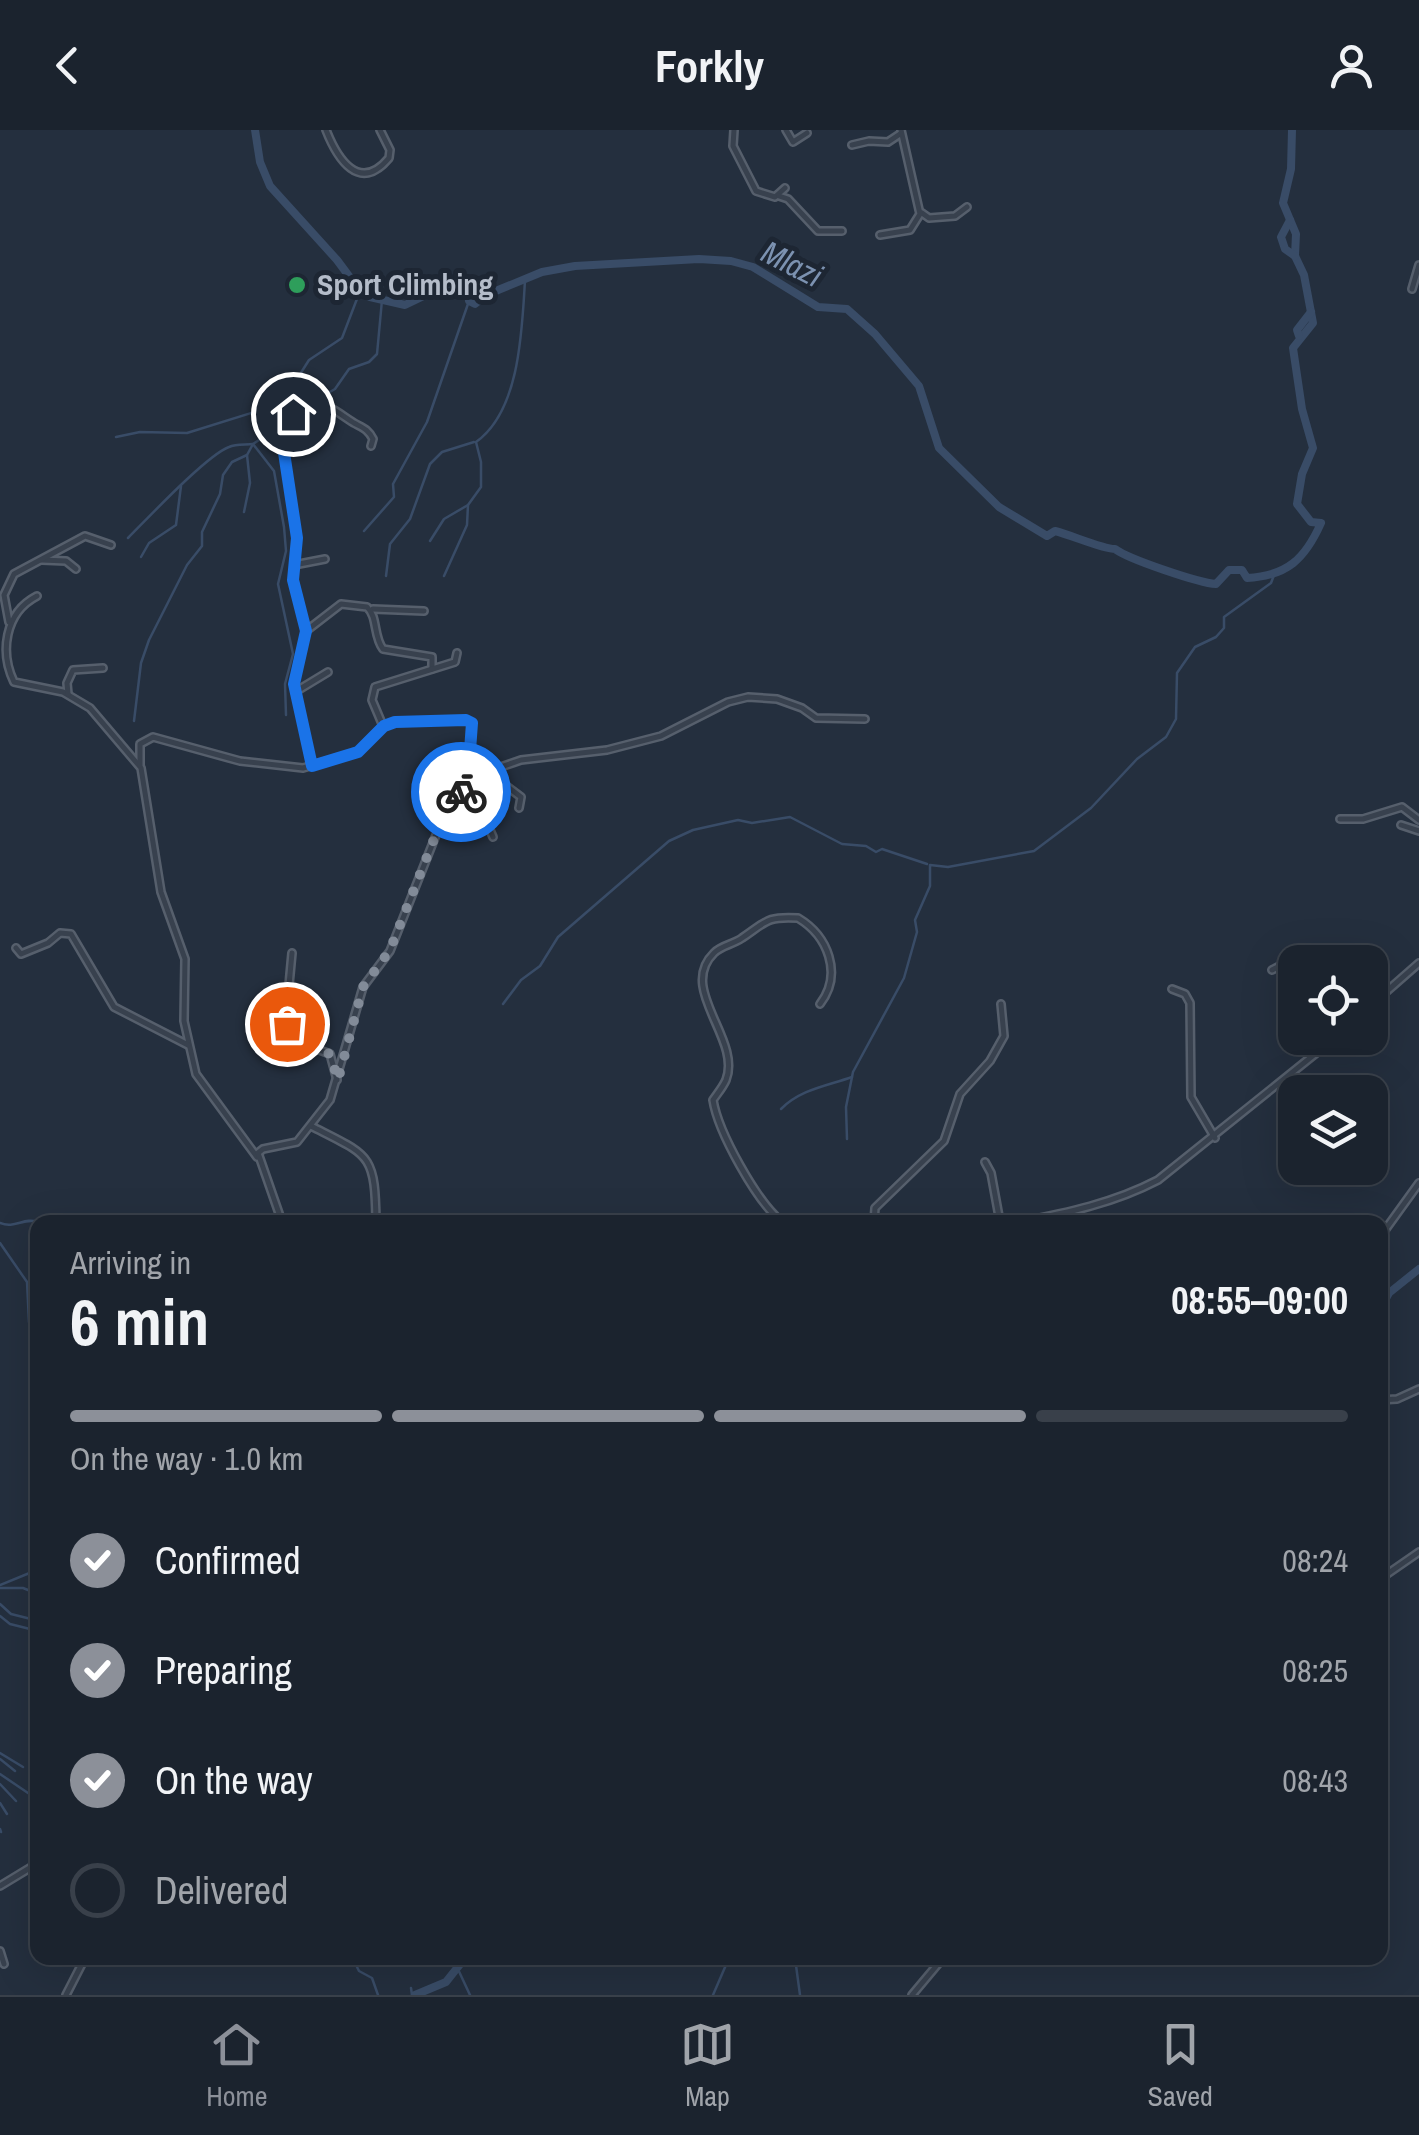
<!DOCTYPE html>
<meta charset="utf-8">
<style>
:root{--surface:#1b232e;--page:#242b36;--text:#f1f3f6;--muted:#a0a4aa;--line:#39404a;--accent:#8c9099}
body{margin:0;font-family:"Archivo Narrow",sans-serif;background:var(--page);color:var(--text);height:100vh;display:flex;flex-direction:column;font-size:38px;white-space:nowrap}
*{box-sizing:border-box;margin:0}
p{font-size:32px;color:var(--muted)}
.icon{flex:none;width:55px;height:55px;fill:none;stroke:currentColor;stroke-width:2;stroke-linecap:round;stroke-linejoin:round}
.map{position:relative;flex:1;overflow:hidden}
.side{position:absolute;left:30px;top:1085px;width:1358px;height:750px;display:flex;flex-direction:column;background:var(--surface);border-radius:20px;box-shadow:0 10px 40px #0002,0 0 0 2px var(--line)}
.side>*{flex:none}
.tools{position:absolute;left:1278px;top:815px;display:grid;gap:20px}
.tools a{display:grid;place-items:center;width:110px;height:110px;border-radius:20px;background:var(--surface);box-shadow:0 10px 40px #0002,0 0 0 2px var(--line);font-size:50px}
.pin{position:absolute;display:grid;place-items:center;width:85px;height:85px;color:#fff;margin:-42px;border:5px solid #fff;border-radius:50%;box-shadow:0 2px 10px #0007}
.courier{position:absolute;display:grid;place-items:center;width:100px;height:100px;margin:-50px;border:8px solid #1a73e8;border-radius:50%;background:#fff;color:#222;box-shadow:0 2px 12px #0007}
.summary em{font-style:normal;font-weight:700}
.summary div{display:flex;flex-direction:column-reverse}
.summary{display:flex;align-items:center;justify-content:space-between;height:170px;padding:0 40px}
h1{font-size:65px;font-weight:700;line-height:75px}
.bar{display:grid;grid-template-columns:repeat(4,1fr);gap:15px 10px;align-content:center;height:120px;padding:0 40px}
.bar i{height:12px;border-radius:8px;background:var(--line)}
.bar .active{background:var(--accent)}
.bar p{grid-column:span 4}
ol{padding:0 40px;list-style:none}
li{display:flex;align-items:center;gap:30px;height:110px}
li p{margin-inline-start:auto}
li .icon{padding:10px;border-radius:50%;background:var(--accent);color:#fff;stroke-width:4}
li:last-child{color:var(--muted)}
li i{width:55px;height:55px;border:5px solid var(--line);border-radius:50%}
header{display:flex;justify-content:space-between;align-items:center;height:130px;padding:0 40px;background:var(--surface);font-size:45px;font-weight:700}
.tab-bar{display:flex;justify-content:space-around;align-items:center;height:140px;border-top:2px solid var(--line);background:var(--surface);font-size:28px;color:var(--muted)}
.tab-bar a{display:grid;justify-items:center;gap:5px}
.tab-bar .active{color:var(--accent)}
.map>svg:first-child{display:block}
.lines{fill:none;stroke-linecap:round;stroke-linejoin:round}
.stream{stroke:#394c67;stroke-width:2.5}
.river{stroke:#394c67;stroke-width:8}
.minor-casing{stroke:#565f6c;stroke-width:10}
.minor{stroke:#38414e;stroke-width:5}
.done{stroke:#828b98;stroke-width:10;stroke-dasharray:0 18}
.route{stroke:#1a73e8;stroke-width:12}
.leisure-dot{fill:#2e9e5b;stroke:#1d2633;stroke-width:4}
.labels{text-anchor:middle;stroke-width:10;stroke-linejoin:round;paint-order:stroke}
.poi-label{font-size:30px;font-weight:bold;fill:#b4bcc9;stroke:#1d2633;text-anchor:start}
.water-label{font-size:32px;font-style:italic;fill:#7c92b1;stroke:#1d2633}
</style>
<header><svg class="icon" aria-label="back" viewBox="0 0 24 24"><path d="M15 5l-7 7 7 7"/></svg>Forkly<svg class="icon" aria-label="person" viewBox="0 0 24 24"><circle cx="12" cy="8" r="4"/><path d="M4 21q1-7 8-7t8 7"/></svg></header>
<div class="map">
<svg width="1419" height="1865" viewBox="0 0 1419 1865">
<rect width="100%" height="100%" fill="#242f3e"/>
<g class="lines">
<g class="stream">
<polyline points="273,295 335,259 349,239 369,232 377,224 382,170"/>
<polyline points="116,307 140,302 187,303 293,270"/>
<polyline points="244,382 250,353 247,325"/>
<polyline points="364,401 394,367 393,354 427,292 469,171"/>
<path d="M128,408C147,389 207,325 229,317C236,314 246,315 253,314L274,341L284,397L286,421L278,454L293,524L285,554L286,585"/>
<polyline points="430,411 444,389 468,375"/>
<polyline points="141,427 149,413 176,395 181,356"/>
<polyline points="386,446 390,414 410,389 430,334 442,322 474,312"/>
<path d="M444,446L467,395L468,375L481,357V332L476,312C520,281 522,200 525,150"/>
<polyline points="134,591 141,533 149,510 187,435 202,416 202,402 220,364 223,345 232,332 247,325 253,314 267,305 278,285 294,270 297,249 309,230 342,208 360,161"/>
<polyline points="503,874 521,850 540,836 558,807 669,711 693,700 738,690 752,693 790,687 842,714 866,716 876,722 882,719 927,734"/>
<path d="M781,979C801,959 827,956 852,947"/>
<polyline points="847,1009 846,977 853,942 904,848 917,802 915,790 930,756 930,735 948,737 1034,721 1091,678 1137,629 1166,607 1176,589 1177,543 1195,517 1216,507 1224,498 1224,487 1271,453 1274,445"/>
<path d="M0,1093C15,1099 24,1087 38,1092"/>
<polyline points="0,1113 27,1152 29,1192 38,1225"/>
<polyline points="0,1455 32,1442"/>
<polyline points="0,1458 23,1458 38,1464"/>
<polyline points="0,1474 11,1484 31,1489"/>
<polyline points="0,1486 10,1494 38,1501"/>
<polyline points="0,1623 23,1637"/>
<polyline points="0,1629 15,1641"/>
<polyline points="0,1644 28,1663"/>
<polyline points="0,1654 16,1671"/>
<polyline points="0,1673 7,1684"/>
<polyline points="0,1699 1,1702"/>
<polyline points="795,1828 800,1865"/>
<polyline points="355,1833 359,1841 372,1848 378,1865"/>
<polyline points="456,1835 470,1865"/>
<polyline points="411,1858 412,1865"/>
<polyline points="713,1865 729,1828"/>
</g>
<g class="river">
<path d="M255,0L260,32L270,56L337,130L360,161L370,167L405,175L432,162L453,156L467,157L469,171L475,174L486,165L542,142L575,136L699,129L731,131L753,137L818,177L847,179L875,204L919,256L939,318L999,377L1047,406L1055,401C1071,405 1103,419 1115,419C1128,429 1199,453 1216,454L1229,440H1242L1247,448C1287,446 1305,429 1321,393L1311,392L1297,374L1302,344L1313,318L1302,279L1293,218L1313,193L1304,145L1295,126L1296,104L1283,73L1291,39L1292,0"/>
<polyline points="1290,90 1281,107 1285,119 1295,126"/>
<polyline points="1299,206 1297,200 1311,182"/>
<polyline points="1380,1179 1389,1163 1419,1139"/>
<polyline points="415,1865 446,1852 465,1828"/>
</g>
<defs>
<g id="minor">
<path d="M326,0C337,28 359,64 389,28L390,20L380,0"/>
<polyline points="734,0 733,16 756,61 775,67 785,58"/>
<polyline points="786,0 793,12 807,3"/>
<polyline points="852,15 869,11 888,12 900,4"/>
<polyline points="779,66 788,69 818,101 842,101"/>
<polyline points="922,83 929,88 955,86 967,77"/>
<polyline points="880,105 910,100 920,84 901,0"/>
<polyline points="1412,159 1419,135"/>
<polyline points="42,430 66,431 76,439"/>
<polyline points="294,435 325,429"/>
<path d="M37,466C4,483 0,523 14,552L63,562L90,578L141,638L161,762L185,829L184,891L196,944L257,1027"/>
<polyline points="373,479 424,481"/>
<polyline points="9,492 4,465 14,444 85,406 111,415"/>
<path d="M306,501L341,474L367,477C378,487 373,506 383,519L432,527V539"/>
<polyline points="295,562 328,542"/>
<polyline points="68,564 67,553 73,540 103,538"/>
<polyline points="383,596 372,570 375,557 455,532 457,523"/>
<polyline points="140,635 140,614 153,607 240,631 303,638 358,622 383,596 395,592 466,590 472,593 469,647"/>
<path d="M312,636L294,554L306,501L293,449L297,408L283,316L286,295L293,284C323,267 329,277 354,293C363,298 368,299 373,309L371,316"/>
<polyline points="488,642 521,667 519,678"/>
<polyline points="458,671 487,693 493,707"/>
<polyline points="1340,689 1363,689 1402,677 1419,690"/>
<polyline points="1401,695 1419,701"/>
<polyline points="16,818 21,824 48,813 60,803 71,804 114,877 188,915"/>
<polyline points="292,823 286,887 296,911 330,924 337,950"/>
<path d="M1272,840C1294,827 1317,824 1341,832"/>
<polyline points="1172,859 1185,864 1190,873 1191,967 1215,1008"/>
<polyline points="1370,876 1419,833"/>
<path d="M311,996C370,1026 375,1023 376,1092"/>
<polyline points="985,1032 991,1043 1000,1092"/>
<polyline points="282,1092 258,1023 263,1019 297,1012 330,970 363,857 390,821 440,695 469,648 521,630 607,620 661,606 728,572 748,567 777,569 802,578 816,588 865,589"/>
<path d="M782,1092C757,1072 718,1002 713,970C717,964 723,957 726,950C742,909 677,859 714,823C722,815 732,815 742,808C766,792 766,786 798,788C828,806 843,844 820,874"/>
<polyline points="874,1092 875,1078 944,1011 960,964 990,931 1004,906 1001,874"/>
<path d="M1019,1092C1067,1083 1114,1073 1158,1050L1335,908"/>
<polyline points="1380,1107 1419,1053"/>
<polyline points="1380,1270 1397,1269 1419,1259"/>
<polyline points="1380,1449 1419,1422"/>
<polyline points="0,1756 38,1733"/>
<polyline points="0,1821 4,1834"/>
<polyline points="76,1828 80,1828"/>
<polyline points="66,1865 85,1828"/>
<polyline points="912,1865 943,1828"/>
</g>
</defs>
<use href="#minor" class="minor-casing"/>
<use href="#minor" class="minor"/>
</g>
<g class="lines">
<polyline class="done" points="287,894 296,911 330,924 338,950 363,857 390,820 440,694 461,662"/>
<polyline class="route" points="293,284 286,294 283,316 297,408 293,450 306,501 294,554 312,636 358,622 384,596 395,592 466,590 472,593 468,648 461,662"/>
</g>
<circle class="leisure-dot" cx="297" cy="155" r="10"/>
<g class="labels">
<g class="poi-label">
<text x="317" y="165">Sport Climbing</text>
</g>
<g class="water-label">
<text transform="translate(792 134) rotate(27)" y="11">Mlazi</text>
</g>
</g>
</svg>
<div class="tools">
<a><svg class="icon" aria-label="locate" viewBox="0 0 24 24"><circle cx="12" cy="12" r="6"/><path d="M12 2v4M12 18v4M2 12h4M18 12h4"/></svg></a>
<a><svg class="icon" aria-label="layers" viewBox="0 0 24 24"><path d="M12 4l9 5-9 5-9-5zM3 14l9 5 9-5"/></svg></a>
</div>
<div class="pin" style="left:287px;top:894px;background:#ea580c"><svg class="icon" aria-label="bag" viewBox="0 0 24 24"><path d="M5 8h14l-1 12H6zM9 8a3 3 0 0 1 6 0"/></svg></div>
<div class="pin" style="left:293px;top:284px;background:#1f2937"><svg class="icon" aria-label="home" viewBox="0 0 24 24"><path d="M3 11l9-7 9 7M6 9v11h12V9"/></svg></div>
<div class="courier" style="left:461px;top:662px"><svg class="icon" aria-label="bike" viewBox="0 0 24 24"><circle cx="6" cy="16" r="4"/><circle cx="18" cy="16" r="4"/><path d="M6 16l4-8h5l3 8M10 8l3 8H6M13 5h3"/></svg></div>
<section class="side">
<div class="summary"><div><h1>6 min</h1><p>Arriving in</p></div><em>08:55–09:00</em></div>
<div class="bar"><i class="active"></i><i class="active"></i><i class="active"></i><i></i><p>On the way · 1.0 km</p></div>
<ol>
<li><svg class="icon" aria-label="check" viewBox="0 0 24 24"><path d="M5 12l5 5 9-10"/></svg>Confirmed<p>08:24</p></li>
<li><svg class="icon" aria-label="check" viewBox="0 0 24 24"><path d="M5 12l5 5 9-10"/></svg>Preparing<p>08:25</p></li>
<li><svg class="icon" aria-label="check" viewBox="0 0 24 24"><path d="M5 12l5 5 9-10"/></svg>On the way<p>08:43</p></li>
<li><i></i>Delivered</li>
</ol>
</section>
</div>
<nav class="tab-bar">
<a class="active"><svg class="icon" aria-label="home" viewBox="0 0 24 24"><path d="M3 11l9-7 9 7M6 9v11h12V9"/></svg>Home</a>
<a><svg class="icon" aria-label="map" viewBox="0 0 24 24"><path d="M3 6l6-2 6 2 6-2v14l-6 2-6-2-6 2zM9 4v14M15 6v14"/></svg>Map</a>
<a><svg class="icon" aria-label="saved" viewBox="0 0 24 24"><path d="M7 4h10v16l-5-4-5 4z"/></svg>Saved</a>
</nav>
